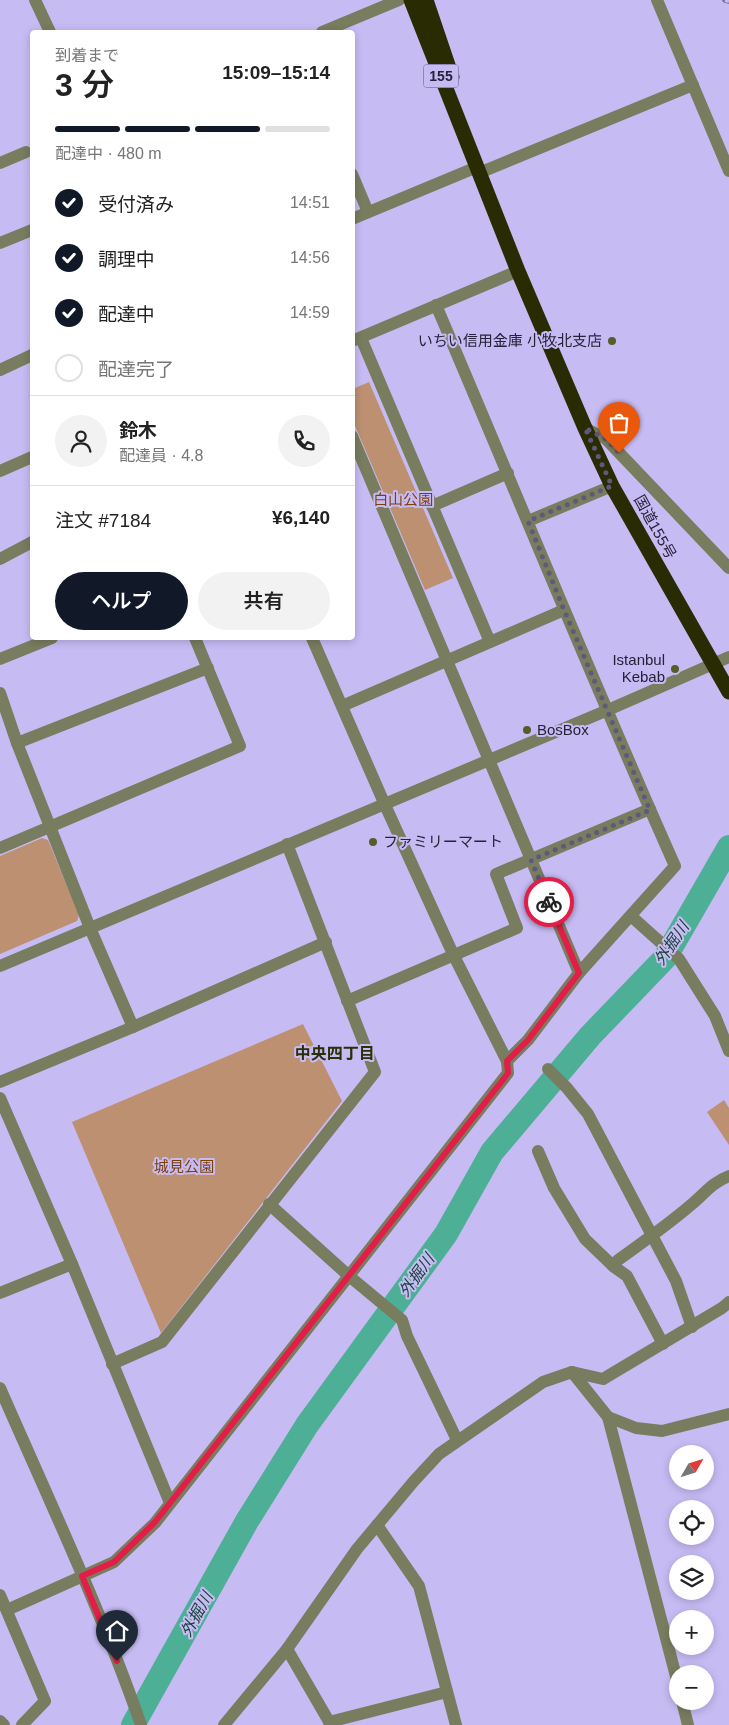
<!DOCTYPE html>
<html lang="ja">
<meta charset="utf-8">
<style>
:root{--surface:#fff;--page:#f2f2f2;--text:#222;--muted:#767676;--line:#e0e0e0;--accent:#111827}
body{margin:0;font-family:Arial,"Noto Sans JP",sans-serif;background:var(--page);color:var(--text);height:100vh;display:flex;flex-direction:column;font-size:19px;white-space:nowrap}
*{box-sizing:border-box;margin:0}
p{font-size:16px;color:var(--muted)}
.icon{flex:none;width:28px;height:28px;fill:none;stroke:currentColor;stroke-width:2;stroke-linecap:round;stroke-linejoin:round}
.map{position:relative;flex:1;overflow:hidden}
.details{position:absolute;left:30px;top:30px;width:325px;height:610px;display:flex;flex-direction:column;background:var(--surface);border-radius:5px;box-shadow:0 2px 8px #0003}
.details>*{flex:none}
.needle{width:32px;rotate:51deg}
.buttons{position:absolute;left:669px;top:1445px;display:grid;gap:10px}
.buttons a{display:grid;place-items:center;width:45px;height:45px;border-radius:50%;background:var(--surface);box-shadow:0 2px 8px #0003;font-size:25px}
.pin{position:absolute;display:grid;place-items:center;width:42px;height:42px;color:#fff;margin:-51px -21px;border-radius:50% 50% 50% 0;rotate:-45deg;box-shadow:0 0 5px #0007}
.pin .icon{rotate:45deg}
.courier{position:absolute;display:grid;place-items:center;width:50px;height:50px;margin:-25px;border:4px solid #e11d48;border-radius:50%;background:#fff;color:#222;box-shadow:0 1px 6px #0007}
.summary em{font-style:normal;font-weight:600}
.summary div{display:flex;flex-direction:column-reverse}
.summary{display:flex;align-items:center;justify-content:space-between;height:85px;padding:0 25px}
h1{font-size:32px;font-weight:600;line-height:38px}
.bar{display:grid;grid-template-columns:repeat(4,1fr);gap:8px 5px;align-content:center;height:60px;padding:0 25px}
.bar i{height:6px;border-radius:4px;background:var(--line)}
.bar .current{background:var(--accent)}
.bar p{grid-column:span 4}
.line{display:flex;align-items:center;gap:12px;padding:0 25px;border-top:1px solid var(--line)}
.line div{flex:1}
.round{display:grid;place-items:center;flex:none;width:52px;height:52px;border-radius:26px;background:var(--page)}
ol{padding:0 25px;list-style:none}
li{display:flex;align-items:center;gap:15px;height:55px}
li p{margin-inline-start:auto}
li .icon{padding:5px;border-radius:50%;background:var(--accent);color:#fff;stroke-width:4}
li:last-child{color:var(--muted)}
li i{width:28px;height:28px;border:2px solid var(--line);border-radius:50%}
.action{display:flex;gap:10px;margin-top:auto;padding:10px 25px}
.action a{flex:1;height:58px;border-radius:30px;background:var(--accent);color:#fff;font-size:20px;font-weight:600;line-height:58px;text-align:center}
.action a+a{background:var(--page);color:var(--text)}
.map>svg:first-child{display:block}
.green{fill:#bd9072}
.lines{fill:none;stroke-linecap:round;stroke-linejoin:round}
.river{stroke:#4eaf97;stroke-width:24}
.minor{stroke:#797d5f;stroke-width:12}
.highway{stroke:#292c03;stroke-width:15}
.rail-casing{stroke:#756c93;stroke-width:5.5}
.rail{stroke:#c7bbf4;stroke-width:4;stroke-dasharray:11;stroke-linecap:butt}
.done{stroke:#5f587a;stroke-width:5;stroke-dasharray:0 9}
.route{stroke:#e11d48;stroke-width:6}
.poi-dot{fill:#575c2a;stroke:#c7bbf4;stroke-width:2}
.labels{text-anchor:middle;stroke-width:4;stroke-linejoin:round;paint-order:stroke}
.shield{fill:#c7bbf4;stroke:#575070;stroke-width:1}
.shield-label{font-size:14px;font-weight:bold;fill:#272238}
.poi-label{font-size:15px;fill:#272238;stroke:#c7bbf4;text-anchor:end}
.park-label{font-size:15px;fill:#7c3f0a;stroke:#c7bbf4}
.street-label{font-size:15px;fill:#272238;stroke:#c7bbf4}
.water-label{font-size:16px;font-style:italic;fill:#174338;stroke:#c7bbf4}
.neighbourhood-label{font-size:16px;font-weight:bold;fill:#2b2f05;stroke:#c7bbf4}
</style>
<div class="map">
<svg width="729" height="1725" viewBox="0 0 729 1725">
<rect width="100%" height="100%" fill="#c7bbf4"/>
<g class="green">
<polygon points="369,382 453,578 425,590 353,421 353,389"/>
<polygon points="42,838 48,840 79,915 77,921 0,954 0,856"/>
<polygon points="303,1024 342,1101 161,1333 72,1122"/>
<polygon points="724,1100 729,1108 729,1145 707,1112"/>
</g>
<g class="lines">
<polyline class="river" points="133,1725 247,1521 307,1425 446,1234 492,1152 590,1036 665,958 729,847"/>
<g class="minor">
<polyline points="35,0 50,32"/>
<polyline points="657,0 729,171"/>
<polyline points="322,32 399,0"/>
<polyline points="0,163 26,152"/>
<polyline points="479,173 693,85"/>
<polyline points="352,174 368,212"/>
<polyline points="352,219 477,167"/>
<polyline points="0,243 32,230"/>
<path d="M436,305C516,492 592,680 675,866L579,973L528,1040L507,1061"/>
<polyline points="361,338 490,642"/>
<polyline points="352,341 518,271"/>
<polyline points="0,370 32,355"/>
<polyline points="585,428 606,439 729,568"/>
<polyline points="352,436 579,973"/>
<polyline points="0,471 32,457"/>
<polyline points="432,506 508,473"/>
<polyline points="528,521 612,486"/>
<polyline points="0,559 32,542"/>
<polyline points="0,659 52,638"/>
<polyline points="0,693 17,743 90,928 133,1027"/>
<polyline points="342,706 564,610"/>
<polyline points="17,743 208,668"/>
<polyline points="0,848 240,746 195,638"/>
<polyline points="631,916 679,959 715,1016 729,1051"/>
<polyline points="0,966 608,710 729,657"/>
<polyline points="347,1001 517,928 496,874 650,809"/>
<polyline points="548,1069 567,1088 588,1114 676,1281 692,1327"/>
<polyline points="0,1082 133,1027 326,942"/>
<polyline points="0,1098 72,1264 170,1503"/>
<polyline points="538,1151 554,1188 585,1239 613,1266 627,1276 663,1344"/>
<polyline points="269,1204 349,1276 402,1320 407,1336 457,1440"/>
<path d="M613,1266L618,1260C643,1242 669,1224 692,1204C705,1193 713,1182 729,1176"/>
<polyline points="0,1293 72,1264"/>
<polyline points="112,1364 162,1342 375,1072 287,844"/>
<polyline points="572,1372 608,1417 678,1684"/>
<path d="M0,1388C49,1500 101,1610 141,1725"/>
<polyline points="608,1417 636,1428 662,1431 729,1414"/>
<polyline points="377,1525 419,1586 456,1725"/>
<polyline points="0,1595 45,1701 22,1725"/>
<polyline points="7,1610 114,1562 155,1523 508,1073 507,1061 453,954 385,805 312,638"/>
<polyline points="287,1649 331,1725"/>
<polyline points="682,1701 688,1725"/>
<polyline points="0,1721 4,1725"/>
<polyline points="329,1722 447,1692"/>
<polyline points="224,1725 287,1649 357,1549 414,1481 439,1454 543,1382 572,1372 603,1379 722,1308 729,1302"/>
</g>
<g class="highway">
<polyline points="411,0 518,271 585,428 612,486 729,692"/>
<polyline points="426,0 452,77"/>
</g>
<defs>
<polyline id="rail" points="725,0 729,1"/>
</defs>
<use href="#rail" class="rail-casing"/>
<use href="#rail" class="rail"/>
</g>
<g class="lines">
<polyline class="done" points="549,902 531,860 650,810 564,610 528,521 612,486 585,428 606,439 619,453"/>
<polyline class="route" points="117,1661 82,1576 114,1562 155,1522 502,1081 508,1073 507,1061 528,1040 579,973 549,902"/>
</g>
<g class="poi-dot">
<circle cx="612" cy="341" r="5"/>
<circle cx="675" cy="669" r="5"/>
<circle cx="527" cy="730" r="5"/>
<circle cx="373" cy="842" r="5"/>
</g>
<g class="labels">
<rect class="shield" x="423.5" y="64.5" width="35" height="23" rx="4"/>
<g class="shield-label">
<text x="441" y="81">155</text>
</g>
<g class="poi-label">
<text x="602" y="346">いちい信用金庫 小牧北支店</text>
<text x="665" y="665">Istanbul<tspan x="665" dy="17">Kebab</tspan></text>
<text x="537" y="735" text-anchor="start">BosBox</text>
<text x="383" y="847" text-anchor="start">ファミリーマート</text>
</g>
<g class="park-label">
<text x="403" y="505">白山公園</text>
<text x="184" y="1172">城見公園</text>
</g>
<g class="street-label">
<text transform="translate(655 527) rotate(61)" y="5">国道155号</text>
</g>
<g class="water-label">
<text transform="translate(671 943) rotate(-56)" y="6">外掘川</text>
<text transform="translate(416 1275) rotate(-54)" y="6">外掘川</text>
<text transform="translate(196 1614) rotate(-61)" y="6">外掘川</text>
</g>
<g class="neighbourhood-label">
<text x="335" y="1059">中央四丁目</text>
</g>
</g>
</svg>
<div class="buttons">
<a><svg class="needle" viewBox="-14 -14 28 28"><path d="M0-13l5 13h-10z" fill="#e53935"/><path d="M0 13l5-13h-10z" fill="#767676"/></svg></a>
<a><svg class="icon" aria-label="locate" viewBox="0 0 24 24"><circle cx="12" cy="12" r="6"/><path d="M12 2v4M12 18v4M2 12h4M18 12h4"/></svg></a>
<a><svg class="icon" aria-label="layers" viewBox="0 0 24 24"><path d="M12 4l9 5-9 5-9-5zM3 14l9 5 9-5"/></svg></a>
<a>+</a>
<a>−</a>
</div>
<div class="pin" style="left:619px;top:453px;background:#ea580c"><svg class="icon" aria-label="bag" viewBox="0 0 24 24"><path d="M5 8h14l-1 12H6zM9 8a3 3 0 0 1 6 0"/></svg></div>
<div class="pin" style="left:117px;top:1661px;background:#1f2937"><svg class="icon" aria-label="home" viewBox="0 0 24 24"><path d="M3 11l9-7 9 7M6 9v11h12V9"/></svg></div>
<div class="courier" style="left:549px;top:902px"><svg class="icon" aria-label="bike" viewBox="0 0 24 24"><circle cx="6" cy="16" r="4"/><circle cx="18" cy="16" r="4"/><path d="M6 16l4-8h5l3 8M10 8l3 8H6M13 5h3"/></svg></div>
<section class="details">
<div class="summary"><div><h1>3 分</h1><p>到着まで</p></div><em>15:09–15:14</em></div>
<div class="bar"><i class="current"></i><i class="current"></i><i class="current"></i><i></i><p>配達中 · 480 m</p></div>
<ol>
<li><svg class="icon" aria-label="check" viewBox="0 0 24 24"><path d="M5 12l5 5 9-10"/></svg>受付済み<p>14:51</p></li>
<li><svg class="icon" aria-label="check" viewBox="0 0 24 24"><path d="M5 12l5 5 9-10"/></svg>調理中<p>14:56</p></li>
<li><svg class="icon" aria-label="check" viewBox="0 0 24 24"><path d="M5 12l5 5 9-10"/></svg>配達中<p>14:59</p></li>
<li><i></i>配達完了</li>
</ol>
<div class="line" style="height:90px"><a class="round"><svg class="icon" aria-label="person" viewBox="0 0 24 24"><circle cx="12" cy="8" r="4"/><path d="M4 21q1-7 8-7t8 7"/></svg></a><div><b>鈴木</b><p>配達員 · 4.8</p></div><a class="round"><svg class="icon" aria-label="phone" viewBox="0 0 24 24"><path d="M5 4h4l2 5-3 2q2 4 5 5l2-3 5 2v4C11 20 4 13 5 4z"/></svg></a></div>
<div class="line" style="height:65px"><div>注文 #7184</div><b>¥6,140</b></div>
<div class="action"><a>ヘルプ</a><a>共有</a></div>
</section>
</div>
